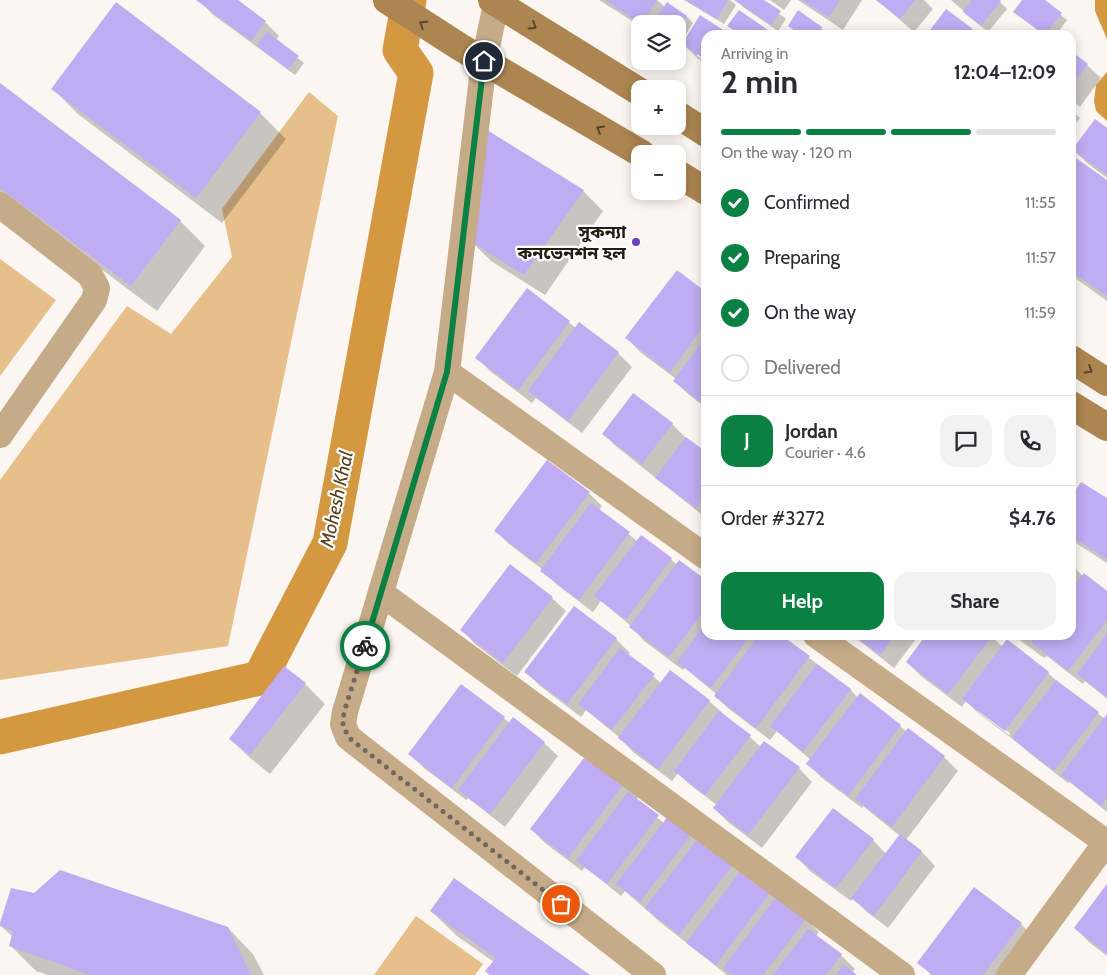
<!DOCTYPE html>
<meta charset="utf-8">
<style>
:root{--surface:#fff;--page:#f2f2f3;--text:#2b2b33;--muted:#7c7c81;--line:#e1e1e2;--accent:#0b8043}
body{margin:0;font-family:Cabin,"Noto Sans Bengali",sans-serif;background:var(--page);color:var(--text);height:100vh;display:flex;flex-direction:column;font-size:19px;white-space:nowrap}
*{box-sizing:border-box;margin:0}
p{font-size:16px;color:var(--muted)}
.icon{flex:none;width:28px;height:28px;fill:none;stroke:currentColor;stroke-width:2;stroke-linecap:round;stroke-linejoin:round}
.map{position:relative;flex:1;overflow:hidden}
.panel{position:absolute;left:701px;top:30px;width:375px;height:610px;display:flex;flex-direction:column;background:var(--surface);border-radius:15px;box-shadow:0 2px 12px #0003}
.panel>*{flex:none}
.fabs{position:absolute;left:631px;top:15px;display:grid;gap:10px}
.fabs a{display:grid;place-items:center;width:55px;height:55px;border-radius:10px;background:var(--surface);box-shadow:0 2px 12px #0003;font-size:25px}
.pin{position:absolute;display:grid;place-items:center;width:42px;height:42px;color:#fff;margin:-21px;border:2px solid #fff;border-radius:50%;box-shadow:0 1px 5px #0007}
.courier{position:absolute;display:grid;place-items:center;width:50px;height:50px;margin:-25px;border:4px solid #0b8043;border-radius:50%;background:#fff;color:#222;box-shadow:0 1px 6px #0007}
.overview em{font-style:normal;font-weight:700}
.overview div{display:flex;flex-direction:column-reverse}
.overview{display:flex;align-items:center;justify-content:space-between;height:85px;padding:0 20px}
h1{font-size:32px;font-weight:700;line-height:38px}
.bar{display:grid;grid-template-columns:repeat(4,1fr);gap:8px 5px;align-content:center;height:60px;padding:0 20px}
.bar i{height:6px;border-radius:4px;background:var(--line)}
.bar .selected{background:var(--accent)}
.bar p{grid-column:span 4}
.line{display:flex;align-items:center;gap:12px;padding:0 20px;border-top:1px solid var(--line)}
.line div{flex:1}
.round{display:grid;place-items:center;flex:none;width:52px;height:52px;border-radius:15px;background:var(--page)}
ol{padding:0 20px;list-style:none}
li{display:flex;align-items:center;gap:15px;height:55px}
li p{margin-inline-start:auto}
li .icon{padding:5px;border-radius:50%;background:var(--accent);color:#fff;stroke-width:4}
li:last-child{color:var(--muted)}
li i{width:28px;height:28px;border:2px solid var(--line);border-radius:50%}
.button{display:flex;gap:10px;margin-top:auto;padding:10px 20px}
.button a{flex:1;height:58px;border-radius:15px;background:var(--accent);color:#fff;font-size:20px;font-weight:700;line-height:58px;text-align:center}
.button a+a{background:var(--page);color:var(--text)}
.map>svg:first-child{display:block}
.green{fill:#e7bf8b}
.water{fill:#d49841}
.shadow{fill:#0003;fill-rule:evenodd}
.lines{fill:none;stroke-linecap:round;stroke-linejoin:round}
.canal{stroke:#d49841;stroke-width:35}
.building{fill:#bfacf2}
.minor{stroke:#c6ab88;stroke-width:26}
.secondary{stroke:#ac8550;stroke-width:28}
.oneway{stroke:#5a462a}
.done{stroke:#6f685f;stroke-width:5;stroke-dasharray:0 9}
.route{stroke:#0b8043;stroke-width:6}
.poi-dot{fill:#6d3fb7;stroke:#fff;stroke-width:2}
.labels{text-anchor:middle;stroke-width:4.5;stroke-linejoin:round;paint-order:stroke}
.poi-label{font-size:18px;font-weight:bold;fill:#241c11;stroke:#fff;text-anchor:end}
.water-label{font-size:19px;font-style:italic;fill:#583f1b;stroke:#fff}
</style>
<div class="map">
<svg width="1107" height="975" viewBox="0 0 1107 975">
<rect width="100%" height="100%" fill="#fbf6f1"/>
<g class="green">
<polygon points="309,92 338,116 228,646 0,680 0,480 127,306 171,334 232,257 222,209"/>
<polygon points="0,259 56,300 0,376"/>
<polygon points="416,916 483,964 475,975 374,975"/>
</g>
<g class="water">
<polygon points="1095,0 1107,0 1107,39 1095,11"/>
<polygon points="1107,72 1107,121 1096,111 1094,101 1096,85"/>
</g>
<g class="shadow">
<polygon points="199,0 236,0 265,22 279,36 276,40 304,63 295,75 212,14"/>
<polygon points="599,0 657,0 665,7 687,17 693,23 678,47 678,24 640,24 640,26"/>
<polygon points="684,0 730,0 736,5 724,24"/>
<polygon points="737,0 762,0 786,19 778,31 743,7"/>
<polygon points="770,0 791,0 784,10"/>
<polygon points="798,0 862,0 843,30"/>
<polygon points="877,0 924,0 933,9 914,32"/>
<polygon points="951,0 998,0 1007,9 988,32"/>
<polygon points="1023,0 1042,0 1067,20 1056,35 1043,35 1015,11"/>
<polygon points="116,4 260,113 286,139 222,223 78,114 53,89"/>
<polygon points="700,17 729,35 706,35 706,58 697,53 697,56 706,61 706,64 697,58 683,44"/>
<polygon points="789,25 821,28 827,34 800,35"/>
<polygon points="972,30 976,35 930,35 929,34"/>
<polygon points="1071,52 1087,65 1101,78 1080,107 1071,100"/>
<polygon points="0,85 180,221 205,246 157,311 0,193"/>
<polygon points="1071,110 1080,118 1071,129"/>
<polygon points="1107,129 1107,178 1087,163 1074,150"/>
<polygon points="488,132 583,191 603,211 545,295 491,261 471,241"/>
<polygon points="1071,167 1107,182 1107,301 1071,275"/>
<polygon points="677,272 706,294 706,408 688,394 675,381 676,379 640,352 627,338"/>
<polygon points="527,290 576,328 579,324 618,353 632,367 582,433 536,398 532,403 490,371 476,357"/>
<polygon points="672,424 686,438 706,453 706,518 617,447 603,434"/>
<polygon points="589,493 602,506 599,510 637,541 671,559 677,565 680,562 706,582 706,635 779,635 850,689 858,698 900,726 907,732 908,730 944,757 958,771 906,840 922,852 935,866 888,928 867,912 853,898 851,901 810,871 797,857 873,840 886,854 900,836 863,806 862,808 822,778 808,764 811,760 777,731 770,740 729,709 715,696 716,694 685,668 683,670 644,641 631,626 601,601 593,612 556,584 543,570 509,544 496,531"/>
<polygon points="1107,499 1107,563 1071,540 1071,500"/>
<polygon points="1071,565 1083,576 1107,592 1107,699 1085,681 1083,684 1047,656 1044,658 1013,635 1071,635"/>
<polygon points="552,598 566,611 517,676 475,644 462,630"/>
<polygon points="852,635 919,635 894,668"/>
<path d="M928,635H990L1003,647L1048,673L1060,684L1105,719L1107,716V812L1070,782L1068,783L1028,752L1019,744L977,712L966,701L962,707L921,676L907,662ZM977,708L1010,733L1009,735L977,711Z"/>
<polygon points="616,639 630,653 628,655 661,683 709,701 761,747 799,768 812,782 762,848 728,822 714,808 717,805 689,784 678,773 672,781 633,752 620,738 586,710 581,717 539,685 526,672"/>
<polygon points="305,684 325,704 270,774 250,758 230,739"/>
<polygon points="462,686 510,723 544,743 558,756 505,827 468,798 466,800 424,768 410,754"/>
<polygon points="590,751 641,793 636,800 664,823 669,817 806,919 819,932 816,936 841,955 855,969 852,973 855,975 727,975 660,922 625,891 621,896 585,867 582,871 545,843 531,829"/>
<polygon points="1107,886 1107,956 1089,942 1075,928"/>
<polygon points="431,911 588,975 491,975 494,962 457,936"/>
<polygon points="1021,924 1041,944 1017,975 931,975 919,962"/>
<polygon points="0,925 228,928 253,954 264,975 48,975 36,971 10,945 13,937"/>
</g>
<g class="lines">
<polyline class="canal" points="0,737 260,678 330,543 416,73 400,50 409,0"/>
</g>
<g class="building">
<polygon points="196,0 238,0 266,21 251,41"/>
<polygon points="605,0 657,0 641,24"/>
<polygon points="685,0 728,0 717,19"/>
<polygon points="734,0 764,0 781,11 771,25"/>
<polygon points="802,0 840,0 829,17"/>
<polygon points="876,0 915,0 900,19"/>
<polygon points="972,0 1000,0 1001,1 981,26 963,12"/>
<polygon points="1022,0 1045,0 1062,13 1045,35 1013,12"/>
<polygon points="116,2 261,112 196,198 51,89"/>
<polygon points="667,2 687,16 678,31 678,24 652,24"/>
<polygon points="946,9 973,29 968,35 927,34"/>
<polygon points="739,10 775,35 741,35 727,26"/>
<polygon points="798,10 822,27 816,35 801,35 788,26"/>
<polygon points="700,15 731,35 706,35 706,60 682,44"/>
<polygon points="267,32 299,56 288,69 257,46"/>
<polygon points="1071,51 1088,64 1071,86"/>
<polygon points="0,83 181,220 131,286 0,188"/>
<polygon points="1095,119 1107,128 1107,175 1072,150"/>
<polygon points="487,130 584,190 524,275 470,241"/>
<polygon points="1076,158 1107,180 1107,296 1071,271 1071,165"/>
<polygon points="677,270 706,292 706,323 670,372 625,338"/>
<polygon points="527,288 570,321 518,390 475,358"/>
<polygon points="579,322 619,352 568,421 528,391"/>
<polygon points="706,337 706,406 673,381"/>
<polygon points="633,393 673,423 642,464 602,434"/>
<polygon points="686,437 706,452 706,494 696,508 655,478"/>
<polygon points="547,460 590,492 536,563 494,531"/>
<polygon points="1081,482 1107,498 1107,559 1071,536 1071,497"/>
<polygon points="591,503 630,532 579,600 540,571"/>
<polygon points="641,535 672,558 626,620 594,596"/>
<polygon points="679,560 706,580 706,608 669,657 629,627"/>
<polygon points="510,564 553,597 503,663 460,630"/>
<polygon points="1071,564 1077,569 1071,577"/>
<polygon points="1084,573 1107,591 1107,620 1068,671 1031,642 1037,635 1071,635 1071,589"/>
<polygon points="574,606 617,638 567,704 524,672"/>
<polygon points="706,623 706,635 751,635 711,688 677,662"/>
<polygon points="1107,634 1107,697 1077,674"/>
<polygon points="759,635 781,635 810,656 756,728 714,696"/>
<polygon points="853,635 896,635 880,655"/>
<polygon points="926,635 993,635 948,694 906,662"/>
<polygon points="1007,639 1049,672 1005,731 962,699"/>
<polygon points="620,648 655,674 612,730 578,704"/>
<polygon points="817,664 851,689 803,752 770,726"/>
<polygon points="284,666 306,683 250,755 229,739"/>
<polygon points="670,670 710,700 658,769 618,738"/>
<polygon points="1056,680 1099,712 1054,771 1012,738"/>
<polygon points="461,684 505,717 452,788 408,754"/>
<polygon points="860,693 901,725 848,796 806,764"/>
<polygon points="719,711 751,735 705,795 674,771"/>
<polygon points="1107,714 1107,797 1101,806 1061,775"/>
<polygon points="513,717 545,742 490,814 458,790"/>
<polygon points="908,728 945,756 892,827 855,799"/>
<polygon points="764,741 800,767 748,835 713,808"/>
<polygon points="590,750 628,778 568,858 530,829"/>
<polygon points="628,792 659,815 607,884 576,861"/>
<polygon points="833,808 874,839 836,888 795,857"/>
<polygon points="669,815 692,833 640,902 616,884"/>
<polygon points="900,834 922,851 874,916 851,898"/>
<polygon points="699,837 734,863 679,935 645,908"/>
<polygon points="743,868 772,890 716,965 686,943"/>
<polygon points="60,870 228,927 251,975 90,975 9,946 13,931 0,926 0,923 11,888 34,893"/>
<polygon points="454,878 590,975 490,975 485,971 496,958 430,911"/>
<polygon points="1107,884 1107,954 1074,928"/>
<polygon points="974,887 1022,923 983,975 933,975 917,963"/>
<polygon points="777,896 807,918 763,975 732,975 723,968"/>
<polygon points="808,929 842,954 826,975 773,975"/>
<polygon points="844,965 857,975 836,975"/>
</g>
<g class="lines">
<g class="minor">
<polyline points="497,0 484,61 447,372 706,557"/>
<polyline points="0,205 90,275 97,288 94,300 0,435"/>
<polyline points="447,372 345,712 343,724 348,737 653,975"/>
<polyline points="381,593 902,975"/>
<polyline points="816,635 1107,843"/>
<polyline points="1009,975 1107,841"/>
</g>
<g class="secondary">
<polyline points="387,0 460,47 642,154"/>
<polyline points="492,0 640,92"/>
<polyline points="678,115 706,133"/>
<polyline points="678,174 706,191"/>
<polyline points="1071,359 1107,382"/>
<polyline points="1071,405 1107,427"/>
</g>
</g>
<defs><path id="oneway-chevron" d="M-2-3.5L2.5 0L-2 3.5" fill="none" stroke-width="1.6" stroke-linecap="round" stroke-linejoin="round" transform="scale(1.25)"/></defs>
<g class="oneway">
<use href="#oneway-chevron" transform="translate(423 24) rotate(-147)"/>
<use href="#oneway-chevron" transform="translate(533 26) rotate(32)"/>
<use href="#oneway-chevron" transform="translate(600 129) rotate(-150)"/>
<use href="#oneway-chevron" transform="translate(1089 370) rotate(32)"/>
</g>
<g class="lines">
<polyline class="done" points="365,646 344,712 343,724 348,737 561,904"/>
<polyline class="route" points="365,646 447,372 484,61"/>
</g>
<circle class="poi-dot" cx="636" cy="242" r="5"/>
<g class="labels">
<g class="poi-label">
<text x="626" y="238">সুকন্যা<tspan x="626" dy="21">কনভেনশন হল</tspan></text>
</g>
<g class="water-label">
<text transform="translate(336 499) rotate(-78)" y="7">Mohesh Khal</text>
</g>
</g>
</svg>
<div class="fabs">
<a><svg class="icon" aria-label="layers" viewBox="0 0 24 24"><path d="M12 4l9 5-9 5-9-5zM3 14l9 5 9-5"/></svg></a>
<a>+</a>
<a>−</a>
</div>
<div class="pin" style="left:561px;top:904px;background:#ea580c"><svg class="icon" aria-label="bag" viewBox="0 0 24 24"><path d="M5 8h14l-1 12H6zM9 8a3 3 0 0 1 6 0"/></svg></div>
<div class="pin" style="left:484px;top:61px;background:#1f2937"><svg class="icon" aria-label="home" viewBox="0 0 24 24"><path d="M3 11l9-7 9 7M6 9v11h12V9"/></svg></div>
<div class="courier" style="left:365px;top:646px"><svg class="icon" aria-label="bike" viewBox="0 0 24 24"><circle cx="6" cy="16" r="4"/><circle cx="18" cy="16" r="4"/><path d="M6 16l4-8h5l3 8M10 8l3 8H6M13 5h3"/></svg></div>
<section class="panel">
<div class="overview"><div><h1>2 min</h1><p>Arriving in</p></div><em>12:04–12:09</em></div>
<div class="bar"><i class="selected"></i><i class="selected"></i><i class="selected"></i><i></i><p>On the way · 120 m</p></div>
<ol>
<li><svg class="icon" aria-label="check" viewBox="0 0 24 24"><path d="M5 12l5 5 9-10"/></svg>Confirmed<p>11:55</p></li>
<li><svg class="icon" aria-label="check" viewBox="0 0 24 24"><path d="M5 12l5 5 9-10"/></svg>Preparing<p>11:57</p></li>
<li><svg class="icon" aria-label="check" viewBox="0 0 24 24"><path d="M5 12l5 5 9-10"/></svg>On the way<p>11:59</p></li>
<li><i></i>Delivered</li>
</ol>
<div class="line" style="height:90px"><b class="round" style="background:var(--accent);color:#fff">J</b><div><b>Jordan</b><p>Courier · 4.6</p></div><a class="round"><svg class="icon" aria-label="chat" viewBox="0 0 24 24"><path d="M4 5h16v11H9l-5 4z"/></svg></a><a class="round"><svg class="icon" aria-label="phone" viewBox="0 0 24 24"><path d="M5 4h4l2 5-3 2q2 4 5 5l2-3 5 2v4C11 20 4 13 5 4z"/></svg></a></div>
<div class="line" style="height:65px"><div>Order #3272</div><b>$4.76</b></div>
<div class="button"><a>Help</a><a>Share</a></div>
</section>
</div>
